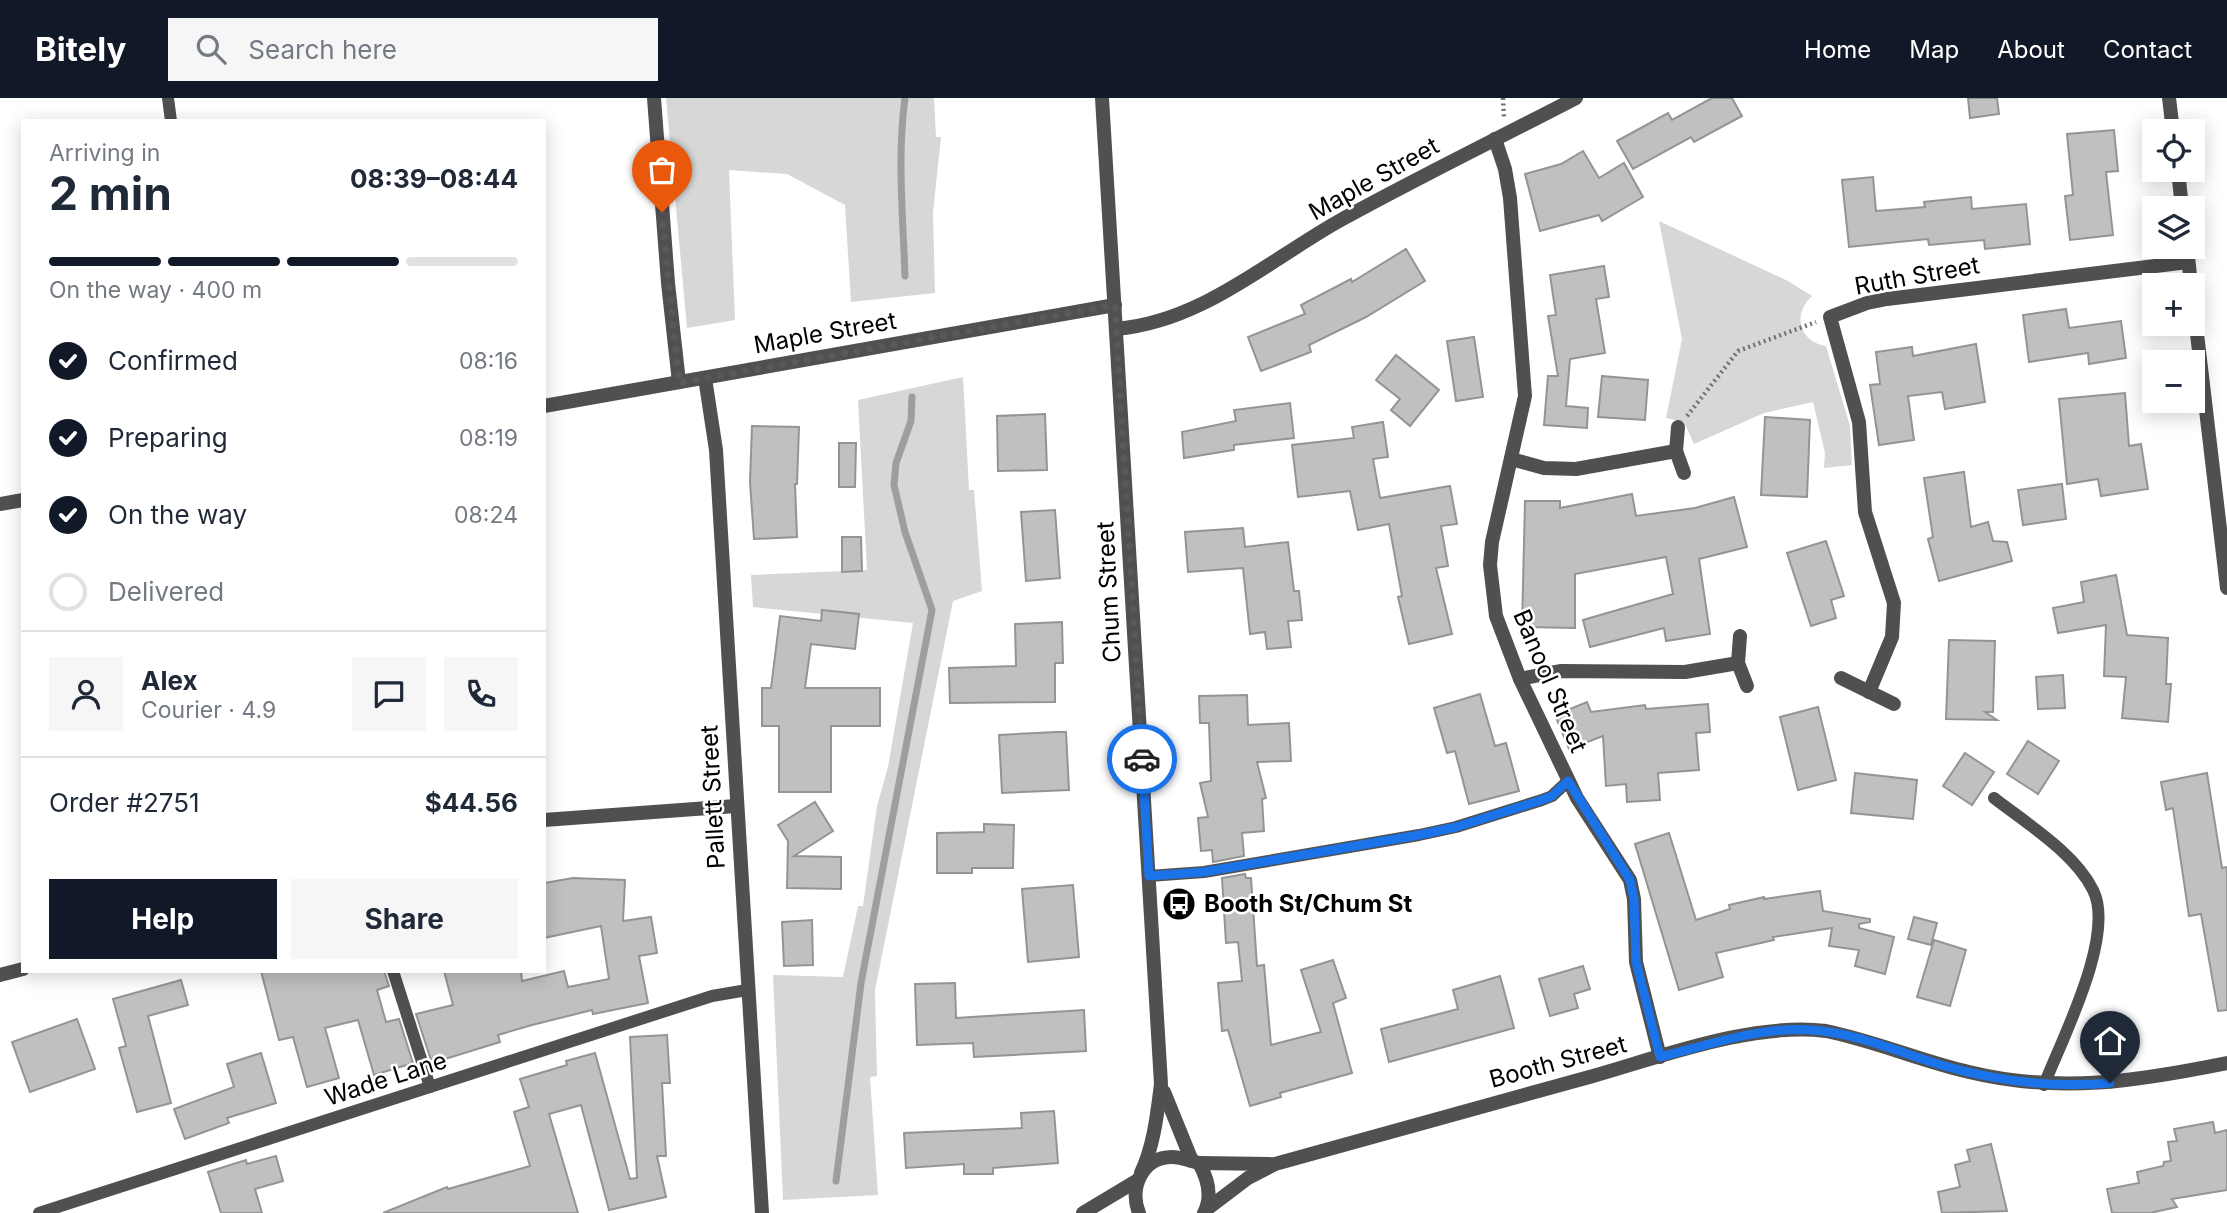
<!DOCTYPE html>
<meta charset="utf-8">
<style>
:root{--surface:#fff;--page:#f6f6f7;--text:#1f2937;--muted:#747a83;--line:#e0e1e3;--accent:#111827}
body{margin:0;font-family:Inter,sans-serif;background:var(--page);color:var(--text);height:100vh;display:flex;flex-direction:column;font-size:26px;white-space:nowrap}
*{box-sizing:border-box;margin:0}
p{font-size:23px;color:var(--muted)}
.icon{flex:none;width:38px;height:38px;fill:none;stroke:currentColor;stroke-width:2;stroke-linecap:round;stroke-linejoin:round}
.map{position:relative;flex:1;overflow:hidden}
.details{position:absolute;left:21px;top:21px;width:525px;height:854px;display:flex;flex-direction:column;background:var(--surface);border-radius:0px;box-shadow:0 4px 18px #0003}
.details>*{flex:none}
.buttons{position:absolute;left:2142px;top:21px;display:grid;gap:14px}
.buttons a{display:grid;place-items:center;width:63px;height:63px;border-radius:0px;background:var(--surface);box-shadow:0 4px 18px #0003;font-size:35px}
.pin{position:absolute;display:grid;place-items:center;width:60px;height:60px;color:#fff;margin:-72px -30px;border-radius:50% 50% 50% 0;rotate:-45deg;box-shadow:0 0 7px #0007}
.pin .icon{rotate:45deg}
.courier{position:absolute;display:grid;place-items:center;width:70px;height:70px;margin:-35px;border:5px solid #1a73e8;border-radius:50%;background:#fff;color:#222;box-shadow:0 2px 9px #0007}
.summary em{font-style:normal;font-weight:700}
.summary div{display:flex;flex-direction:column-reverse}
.summary{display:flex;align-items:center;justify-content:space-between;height:119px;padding:0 28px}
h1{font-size:46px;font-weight:700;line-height:52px}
.bar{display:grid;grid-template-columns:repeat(4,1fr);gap:10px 7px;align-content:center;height:84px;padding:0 28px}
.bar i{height:9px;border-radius:5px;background:var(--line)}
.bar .selected{background:var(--accent)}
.bar p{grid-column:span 4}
.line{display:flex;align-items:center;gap:18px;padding:0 28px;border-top:2px solid var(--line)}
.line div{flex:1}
.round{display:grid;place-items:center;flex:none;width:74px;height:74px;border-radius:0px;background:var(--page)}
ol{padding:0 28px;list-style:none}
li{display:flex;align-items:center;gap:21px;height:77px}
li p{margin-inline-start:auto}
li .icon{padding:7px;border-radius:50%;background:var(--accent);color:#fff;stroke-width:4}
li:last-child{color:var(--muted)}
li i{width:38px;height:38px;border:4px solid var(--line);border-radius:50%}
.action{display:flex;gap:14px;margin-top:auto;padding:14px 28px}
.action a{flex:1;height:80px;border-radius:0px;background:var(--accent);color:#fff;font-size:28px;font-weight:700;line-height:80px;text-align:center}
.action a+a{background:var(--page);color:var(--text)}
header{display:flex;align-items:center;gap:42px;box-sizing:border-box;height:98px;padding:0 35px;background:var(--accent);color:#fff}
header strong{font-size:33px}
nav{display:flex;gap:38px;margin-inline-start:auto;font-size:24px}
.search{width:490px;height:63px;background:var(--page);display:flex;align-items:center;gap:18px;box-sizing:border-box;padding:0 24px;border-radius:0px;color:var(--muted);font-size:26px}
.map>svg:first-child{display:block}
.green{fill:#d7d7d7}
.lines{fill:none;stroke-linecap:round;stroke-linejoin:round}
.stream{stroke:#9e9e9e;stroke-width:7}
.building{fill:#c0c0c0;stroke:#949494;stroke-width:2}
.path{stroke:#727272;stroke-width:4.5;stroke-dasharray:2 3.5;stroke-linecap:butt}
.service{stroke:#505050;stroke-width:12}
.minor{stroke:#505050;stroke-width:14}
.tertiary{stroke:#505050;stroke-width:14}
.done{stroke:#595959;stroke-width:7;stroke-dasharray:0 12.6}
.route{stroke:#1a73e8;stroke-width:9}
.labels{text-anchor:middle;stroke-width:5;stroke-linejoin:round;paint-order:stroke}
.street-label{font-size:24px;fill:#000;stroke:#fff}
.poi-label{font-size:24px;font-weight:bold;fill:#000;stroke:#fff;text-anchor:start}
</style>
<header>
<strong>Bitely</strong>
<div class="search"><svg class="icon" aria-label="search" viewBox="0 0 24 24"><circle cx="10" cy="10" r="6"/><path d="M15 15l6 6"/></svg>Search here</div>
<nav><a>Home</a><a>Map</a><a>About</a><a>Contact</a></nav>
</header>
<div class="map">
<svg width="2227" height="1115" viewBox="0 0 2227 1115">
<rect width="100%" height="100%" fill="#fff"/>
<g class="green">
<polygon points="666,0 934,0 936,39 941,39 933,115 935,195 851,204 845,107 787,76 729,72 735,222 687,230"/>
<path d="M1659,123L1788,183L1812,198C1792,216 1799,244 1826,248L1850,328L1852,367L1824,370L1825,355L1813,304L1764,315L1694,346L1684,324L1666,320L1682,241Z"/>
<polygon points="963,279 969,392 974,392 982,493 953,503 875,892 877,978 870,979 878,1097 783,1102 773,877 843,879 858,808 863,808 877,708 888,669 913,525 753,509 751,477 867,472 858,302"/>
</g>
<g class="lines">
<g class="stream">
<path d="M905,178C903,119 897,59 905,0"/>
<polyline points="836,1083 861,885 932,512 905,434 894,387 896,365 911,323 912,299"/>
</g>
</g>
<g class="building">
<polygon points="1712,0 1732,0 1742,18 1694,44 1691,39 1633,71 1617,43 1668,15 1672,22"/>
<polygon points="1968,0 1997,0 1999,16 1970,20"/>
<polygon points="2114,32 2118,73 2106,74 2113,137 2070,142 2065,98 2073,97 2067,36"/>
<polygon points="1583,53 1599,80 1624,65 1643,99 1602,123 1599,117 1540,133 1525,76 1561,66"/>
<polygon points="1873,79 1876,113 1925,109 1924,104 1971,99 1972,111 2026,106 2030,146 1985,151 1984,142 1929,147 1928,141 1849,149 1842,82"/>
<polygon points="1406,151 1425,183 1366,219 1309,247 1311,254 1261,273 1248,239 1305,216 1301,207 1351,181 1352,184"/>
<polygon points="1604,168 1609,199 1596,201 1605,255 1570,261 1566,308 1588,310 1587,330 1544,327 1548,278 1558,278 1548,218 1556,217 1550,177"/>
<polygon points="2066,211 2069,230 2121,223 2126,260 2089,266 2088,255 2029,264 2023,217"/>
<polygon points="1474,239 1483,299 1456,303 1447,243"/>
<polygon points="1976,246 1985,304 1945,311 1942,294 1908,298 1914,342 1879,347 1870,287 1880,286 1876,254 1912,249 1913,258"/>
<polygon points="1396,257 1439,292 1410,328 1391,312 1400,301 1376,282"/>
<polygon points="1602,278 1648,282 1645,322 1598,319"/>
<polygon points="2125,295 2129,348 2141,346 2148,391 2101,398 2098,381 2067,386 2059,301"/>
<polygon points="1290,305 1294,340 1234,347 1234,352 1184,360 1182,334 1236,323 1234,312"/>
<polygon points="1045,316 1047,372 998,373 997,318"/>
<polygon points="1765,319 1810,322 1807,399 1761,397"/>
<polygon points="1383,324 1388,359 1373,361 1380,400 1450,388 1457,426 1441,428 1448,468 1436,470 1452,536 1409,546 1398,499 1402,498 1389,426 1358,432 1350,393 1298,399 1292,347 1354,340 1352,329"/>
<polygon points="752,328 799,329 797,386 795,386 797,439 754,441 750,384"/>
<polygon points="839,345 856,345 855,389 839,389"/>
<polygon points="1964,374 1971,429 1988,424 1993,443 2007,444 2012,463 1939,483 1928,441 1933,439 1924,380"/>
<polygon points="2062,386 2066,421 2023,427 2018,392"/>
<polygon points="1632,396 1636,418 1695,410 1734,399 1747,449 1699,461 1710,536 1666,543 1664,530 1590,549 1583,522 1673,496 1666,459 1575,476 1575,530 1522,529 1525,403 1560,403 1560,410"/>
<polygon points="1055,412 1060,480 1026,483 1021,414"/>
<polygon points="1243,430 1245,449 1288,444 1294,493 1299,493 1302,522 1288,523 1291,549 1267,551 1265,534 1250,536 1243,470 1188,474 1185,434"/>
<polygon points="842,439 861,439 862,473 842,474"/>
<polygon points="1826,443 1844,498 1831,502 1836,520 1811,528 1787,455"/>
<polygon points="2116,477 2127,537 2168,540 2166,586 2171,586 2168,624 2122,620 2126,579 2104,578 2106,527 2058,535 2053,510 2084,504 2081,484"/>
<polygon points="822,512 859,516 855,551 811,546 805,590 880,590 880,628 831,628 831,694 779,694 779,628 762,628 762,590 771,590 780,518 821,523"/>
<polygon points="1062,524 1063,565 1055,565 1055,604 950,605 949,570 1016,568 1015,526"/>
<polygon points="1949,542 1995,543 1993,614 1985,614 1997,622 1946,621"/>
<polygon points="2063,577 2065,610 2038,611 2036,579"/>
<polygon points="1480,596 1495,648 1506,645 1519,693 1469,706 1455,653 1447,655 1434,610"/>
<polygon points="1247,597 1248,627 1289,625 1291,663 1257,664 1266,700 1262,701 1264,733 1242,735 1244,758 1213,764 1212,752 1201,753 1198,720 1208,719 1200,685 1211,683 1209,625 1200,625 1199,598"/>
<polygon points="1587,604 1591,614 1645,607 1646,611 1708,606 1710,634 1696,635 1699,672 1658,675 1660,702 1627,704 1626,686 1606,688 1603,638 1569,651 1555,617"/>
<polygon points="1818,609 1836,682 1798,692 1780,619"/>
<polygon points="1056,634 1066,634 1069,692 1002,695 999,637"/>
<polygon points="2028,643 2059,663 2038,696 2007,676"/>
<polygon points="1965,655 1994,674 1972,707 1943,688"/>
<polygon points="1855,675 1917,682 1913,721 1851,715"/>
<polygon points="2207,675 2222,770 2227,769 2227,912 2218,913 2201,816 2189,818 2173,710 2166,712 2161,684"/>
<polygon points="815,704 833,733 794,758 841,759 841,791 787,790 788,743 778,727"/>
<polygon points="984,726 1014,727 1013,770 972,770 972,775 937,775 937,735 984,734"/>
<polygon points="1669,735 1696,822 1730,811 1729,807 1764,799 1764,801 1820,793 1823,813 1870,821 1870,824 1859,826 1859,830 1894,839 1885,876 1855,868 1859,852 1829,848 1832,830 1773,839 1774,842 1716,855 1723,879 1679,892 1635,746"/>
<polygon points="1245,776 1246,780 1251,780 1257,868 1264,867 1271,947 1321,934 1301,872 1333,862 1346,900 1333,905 1352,975 1280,995 1281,999 1250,1008 1228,932 1222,933 1218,885 1242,883 1238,844 1226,845 1222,780"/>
<polygon points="573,780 625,782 623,823 651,819 657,855 639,858 648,905 593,916 592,912 532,927 498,937 500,944 432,965 416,916 453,907 444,873 521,873 522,883 564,873 568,889 609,881 601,828 544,840 544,785"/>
<polygon points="1073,787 1079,859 1028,864 1022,791"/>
<polygon points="1914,819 1937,825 1931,847 1908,841"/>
<polygon points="812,822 813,867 784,868 782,824"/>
<polygon points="1934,842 1966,852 1950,908 1917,899"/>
<polygon points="1583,868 1590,891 1574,896 1578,910 1550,918 1539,881"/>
<polygon points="261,873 384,873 389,888 377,892 386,924 399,921 413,965 374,977 358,922 325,930 339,980 307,989 293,939 279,942"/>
<polygon points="1500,878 1514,930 1389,964 1381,931 1458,911 1453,892"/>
<polygon points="181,882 188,907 148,918 171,1005 137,1014 119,950 126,948 113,901"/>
<polygon points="955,885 956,920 1084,912 1086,953 974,959 973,945 917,947 915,886"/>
<polygon points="77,921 95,971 30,994 12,944"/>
<polygon points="667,937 670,985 662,985 666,1058 657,1058 666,1099 609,1112 581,1007 549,1016 578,1115 383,1115 447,1089 448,1091 530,1068 514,1014 529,1009 520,981 567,967 566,963 595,955 630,1081 637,1080 630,939"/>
<polygon points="261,955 276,1005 227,1020 229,1025 185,1041 174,1011 234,989 227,966"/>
<polygon points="1054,1013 1058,1065 993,1070 993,1076 964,1076 964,1066 906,1070 904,1035 1022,1030 1021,1015"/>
<polygon points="2213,1024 2215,1035 2227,1032 2227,1092 2172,1101 2177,1109 2150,1115 2112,1115 2107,1091 2139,1085 2137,1074 2163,1068 2164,1064 2171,1063 2168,1044 2177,1043 2174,1031"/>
<polygon points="1991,1046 2007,1113 1942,1115 1938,1094 1960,1089 1955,1067 1970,1063 1967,1052"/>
<polygon points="276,1058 283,1083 255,1091 262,1115 221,1115 208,1074 246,1062 247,1066"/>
</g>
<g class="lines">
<g class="path">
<polyline points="1503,0 1504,20"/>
<polyline points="1687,318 1738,253 1816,224"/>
</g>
<g class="service">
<polyline points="168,0 171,23"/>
<path d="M1994,700C2026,725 2075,755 2093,792C2116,837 2062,941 2044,987"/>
<polyline points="1149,778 1204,774 1419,737 1456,729 1542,702 1552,698 1568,683"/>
<polyline points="393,873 430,989"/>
<polyline points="39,1115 712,898 747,892"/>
</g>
<g class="minor">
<polyline points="654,0 668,185 679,284"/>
<polyline points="2169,0 2173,33"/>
<polyline points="1495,41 1505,71 1510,100 1525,298 1492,444 1490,467 1496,518 1520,581 1577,700 1630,782 1634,801 1636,864 1660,959"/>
<polyline points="2178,72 2182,110"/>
<polyline points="2187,149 2191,187"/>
<polyline points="2193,202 2227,490"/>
<path d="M1116,231C1201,224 1268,163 1339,123C1417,80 1497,41 1576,0"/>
<polyline points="705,280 716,352 762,1115"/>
<polyline points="544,308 1115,207"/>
<polyline points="1678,329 1676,353 1684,375"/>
<polyline points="1511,361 1544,370 1576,371 1676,353"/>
<polyline points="0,406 23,402"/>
<polyline points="1740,538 1738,565 1747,588"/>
<polyline points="1841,580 1894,606"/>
<polyline points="1520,581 1560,573 1685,574 1738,565"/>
<polyline points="1869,594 1892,539 1894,505 1865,414 1859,324 1830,219 1867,205 1887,201 2188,164"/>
<polyline points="544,722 736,708"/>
<polyline points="0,877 23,871"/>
<polyline points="1199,1065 1270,1066"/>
<path d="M1207,1111L1248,1080L1275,1066C1381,1036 1487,1007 1593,978C1663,958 1754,924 1826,933C1875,943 1921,963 1969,974C2060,996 2137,983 2227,965"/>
<polyline points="1083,1115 1138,1082"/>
</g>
<g class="tertiary">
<path d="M1102,0L1161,986C1157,1017 1154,1047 1141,1075"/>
<polyline points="1164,994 1192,1063"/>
<path d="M1139,1115C1129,1090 1142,1059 1172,1059C1181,1059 1190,1063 1199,1065C1208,1081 1213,1098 1204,1115"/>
</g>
</g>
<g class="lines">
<polyline class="done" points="662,114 679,285 1115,207 1142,661"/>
<path class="route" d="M1142,661L1149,778L1204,774L1419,737L1456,729L1542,702L1552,698L1568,683L1630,782L1634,801L1636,864L1660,959C1708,947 1761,928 1812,932C1856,935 1899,954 1941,967C1996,983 2053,990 2110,985"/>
</g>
<defs>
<symbol id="bus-disc" viewBox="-11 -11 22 22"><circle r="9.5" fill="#000" stroke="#fff"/><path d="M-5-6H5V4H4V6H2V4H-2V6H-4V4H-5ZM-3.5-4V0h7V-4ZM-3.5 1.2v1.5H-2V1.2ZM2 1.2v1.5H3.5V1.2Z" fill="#fff"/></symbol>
</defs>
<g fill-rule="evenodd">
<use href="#bus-disc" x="1160" y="787" width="38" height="38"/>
</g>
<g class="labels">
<g class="street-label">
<text transform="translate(1374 81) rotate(-29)" y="8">Maple Street</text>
<text transform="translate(1917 178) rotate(-10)" y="8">Ruth Street</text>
<text transform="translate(825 235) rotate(-10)" y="8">Maple Street</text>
<text transform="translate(1109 494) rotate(-93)" y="8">Chum Street</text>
<text transform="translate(1550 583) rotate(67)" y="8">Banool Street</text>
<text transform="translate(713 699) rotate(-93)" y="8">Pallett Street</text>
<text transform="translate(1558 964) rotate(-15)" y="8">Booth Street</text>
<text transform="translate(386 981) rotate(-18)" y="8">Wade Lane</text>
</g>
<g class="poi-label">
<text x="1204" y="814">Booth St/Chum St</text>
</g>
</g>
</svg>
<div class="buttons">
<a><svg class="icon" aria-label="locate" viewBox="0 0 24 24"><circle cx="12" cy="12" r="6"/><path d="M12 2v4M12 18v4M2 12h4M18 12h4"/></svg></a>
<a><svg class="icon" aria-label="layers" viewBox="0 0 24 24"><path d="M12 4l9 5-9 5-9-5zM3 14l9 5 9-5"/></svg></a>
<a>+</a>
<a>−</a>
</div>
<div class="pin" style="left:662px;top:114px;background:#ea580c"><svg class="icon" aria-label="bag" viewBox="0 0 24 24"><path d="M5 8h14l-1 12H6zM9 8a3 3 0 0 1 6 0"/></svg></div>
<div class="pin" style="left:2110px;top:985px;background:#1f2937"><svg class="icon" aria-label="home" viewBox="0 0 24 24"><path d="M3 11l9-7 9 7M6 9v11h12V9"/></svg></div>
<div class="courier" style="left:1142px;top:661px"><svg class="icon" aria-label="car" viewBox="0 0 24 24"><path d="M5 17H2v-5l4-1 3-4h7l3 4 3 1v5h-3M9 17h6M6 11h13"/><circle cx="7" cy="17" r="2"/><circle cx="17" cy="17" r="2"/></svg></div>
<section class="details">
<div class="summary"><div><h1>2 min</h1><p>Arriving in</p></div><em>08:39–08:44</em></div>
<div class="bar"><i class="selected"></i><i class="selected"></i><i class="selected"></i><i></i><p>On the way · 400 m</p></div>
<ol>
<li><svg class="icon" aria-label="check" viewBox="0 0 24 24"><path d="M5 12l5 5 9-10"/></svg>Confirmed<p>08:16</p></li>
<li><svg class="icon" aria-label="check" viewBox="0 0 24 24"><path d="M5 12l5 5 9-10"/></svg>Preparing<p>08:19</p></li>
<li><svg class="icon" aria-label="check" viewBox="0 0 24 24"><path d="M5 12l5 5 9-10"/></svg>On the way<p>08:24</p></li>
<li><i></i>Delivered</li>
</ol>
<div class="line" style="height:126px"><a class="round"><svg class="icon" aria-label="person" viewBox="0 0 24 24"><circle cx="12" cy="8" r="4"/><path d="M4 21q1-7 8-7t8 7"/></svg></a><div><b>Alex</b><p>Courier · 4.9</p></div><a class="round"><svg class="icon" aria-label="chat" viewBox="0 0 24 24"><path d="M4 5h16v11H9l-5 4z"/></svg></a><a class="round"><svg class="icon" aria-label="phone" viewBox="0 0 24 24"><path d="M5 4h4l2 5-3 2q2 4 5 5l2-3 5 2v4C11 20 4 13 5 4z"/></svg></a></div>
<div class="line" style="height:91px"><div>Order #2751</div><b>$44.56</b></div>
<div class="action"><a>Help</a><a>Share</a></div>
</section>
</div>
